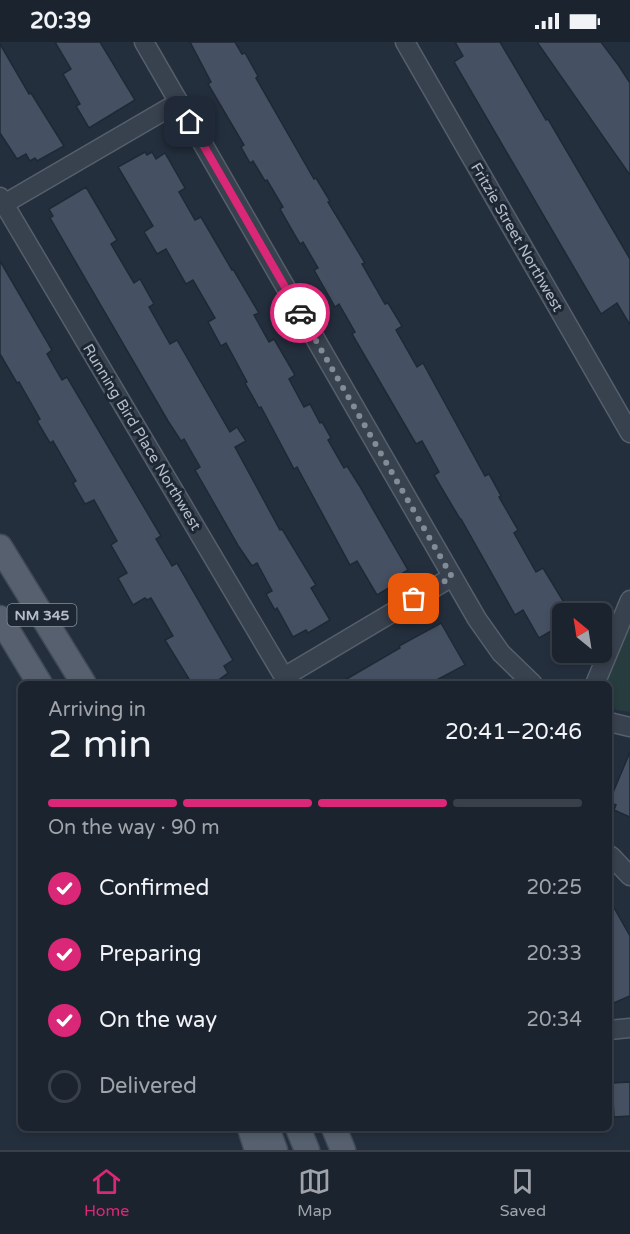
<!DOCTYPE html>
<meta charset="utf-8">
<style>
:root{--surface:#1b232e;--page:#282f3a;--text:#f1f3f6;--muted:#a0a4aa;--line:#39404a;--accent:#db2777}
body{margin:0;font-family:"Varela Round",sans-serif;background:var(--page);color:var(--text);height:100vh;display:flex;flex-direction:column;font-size:22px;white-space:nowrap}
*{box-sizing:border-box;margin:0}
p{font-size:20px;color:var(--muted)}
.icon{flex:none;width:33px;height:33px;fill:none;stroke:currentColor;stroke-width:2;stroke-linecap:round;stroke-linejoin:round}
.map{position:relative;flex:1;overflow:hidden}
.side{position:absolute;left:18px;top:639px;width:594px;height:450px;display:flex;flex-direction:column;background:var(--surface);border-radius:9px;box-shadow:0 3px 9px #0003,0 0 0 2px var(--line)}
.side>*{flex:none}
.needle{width:39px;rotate:330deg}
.tools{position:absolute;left:552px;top:561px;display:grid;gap:12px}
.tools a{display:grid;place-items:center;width:60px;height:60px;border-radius:9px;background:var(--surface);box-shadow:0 3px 9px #0003,0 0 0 2px var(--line);font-size:30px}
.pin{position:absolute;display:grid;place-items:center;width:51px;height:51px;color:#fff;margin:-26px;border-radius:12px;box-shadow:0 3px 9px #0006}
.courier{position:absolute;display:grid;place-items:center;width:60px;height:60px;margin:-30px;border:4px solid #db2777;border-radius:50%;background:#fff;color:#222;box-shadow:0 2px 8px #0007}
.headline em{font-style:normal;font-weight:600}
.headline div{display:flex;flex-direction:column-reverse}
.headline{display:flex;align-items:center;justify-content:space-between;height:102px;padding:0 30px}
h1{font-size:39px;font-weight:600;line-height:45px}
.bar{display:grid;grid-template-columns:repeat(4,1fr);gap:9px 6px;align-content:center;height:72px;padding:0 30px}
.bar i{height:8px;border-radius:4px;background:var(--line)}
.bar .on{background:var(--accent)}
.bar p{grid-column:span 4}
ol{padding:0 30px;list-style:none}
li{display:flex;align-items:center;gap:18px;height:66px}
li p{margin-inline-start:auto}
li .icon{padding:6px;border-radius:50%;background:var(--accent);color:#fff;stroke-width:4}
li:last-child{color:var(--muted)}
li i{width:33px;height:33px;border:3px solid var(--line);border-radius:50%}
.status{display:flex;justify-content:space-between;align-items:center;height:42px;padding:0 30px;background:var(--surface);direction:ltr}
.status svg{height:16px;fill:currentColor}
.tab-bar{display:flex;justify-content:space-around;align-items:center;height:84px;border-top:2px solid var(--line);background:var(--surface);font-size:16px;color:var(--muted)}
.tab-bar a{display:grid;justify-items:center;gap:3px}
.tab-bar .on{color:var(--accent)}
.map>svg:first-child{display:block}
.green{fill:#263c3f}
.building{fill:#455162;stroke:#1f2835;stroke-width:1.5}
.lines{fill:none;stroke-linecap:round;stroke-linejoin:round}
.minor-casing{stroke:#565f6c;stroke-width:21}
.major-casing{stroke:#414a57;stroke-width:27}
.minor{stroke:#38414e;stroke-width:18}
.major{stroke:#56606e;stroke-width:24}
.done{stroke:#828b98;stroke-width:6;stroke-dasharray:0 10.8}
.route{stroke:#db2777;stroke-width:8}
.labels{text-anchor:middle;stroke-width:6;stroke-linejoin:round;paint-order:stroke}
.shield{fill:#1d2633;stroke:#878f9c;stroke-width:1.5}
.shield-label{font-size:14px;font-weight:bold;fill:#b4bcc9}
.street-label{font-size:15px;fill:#b4bcc9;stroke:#1d2633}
</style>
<div class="status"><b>20:39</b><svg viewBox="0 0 49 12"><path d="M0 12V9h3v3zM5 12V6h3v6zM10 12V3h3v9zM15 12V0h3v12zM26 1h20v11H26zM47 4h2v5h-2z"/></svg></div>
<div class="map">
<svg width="630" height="1108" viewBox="0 0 630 1108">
<rect width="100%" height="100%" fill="#242f3e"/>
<polygon class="green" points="630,575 630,670 617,668 609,663 609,642 602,642"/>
<g class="building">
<polygon points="55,0 100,0 135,58 89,86 76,64 80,62 63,32 71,27"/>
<polygon points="190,0 235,0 242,12 245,11 258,34 256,36 314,137 316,136 330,159 328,160 365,221 362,222 385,262 388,261 402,284 396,288 417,325 423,321 485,434 489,432 501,454 499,455 518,488 514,491 536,530 543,526 571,572 562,572 562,588 553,593 551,589 539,596 523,568 515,573 461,477 460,477 434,433 439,430 422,399 416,402 352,292 355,290 339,262 335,265 314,228 318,226 303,200 300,202 289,183 280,167 283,165 267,138 265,139 253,119 250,121 241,105 244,103 208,42 211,40"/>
<polygon points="455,0 500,0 546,78 548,77 630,217 630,283 617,261 601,272 454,20 463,14"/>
<polygon points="537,0 601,0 619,24 630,41 630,133"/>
<polygon points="0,2 29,52 31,51 64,104 37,119 35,116 30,119 26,112 17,117 0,91"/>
<polygon points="145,110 147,113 152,110 156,117 165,111 185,146 179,150 195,178 201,175 232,228 233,227 259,271 254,273 269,300 274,297 295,333 289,337 304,365 310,362 320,381 322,380 331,396 328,398 344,426 347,424 359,443 408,528 396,535 399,540 377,553 357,519 350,523 297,425 294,427 261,365 259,366 245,341 247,340 226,301 221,304 208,280 215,276 193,238 186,242 166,207 157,212 144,190 153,184 118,125"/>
<polygon points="86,145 117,198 111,202 134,241 140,237 154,262 149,265 170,302 177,298 230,390 237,385 246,399 235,405 280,488 282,487 316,543 311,546 330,578 308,591 306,588 293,595 277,566 275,568 266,552 272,549 257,521 252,524 239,505 195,428 200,425 184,397 181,399 168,379 50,176 53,174 49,167"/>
<polygon points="0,219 52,308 47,312 62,338 67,335 161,494 156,497 172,524 177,521 233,618 224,624 228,631 213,642 192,642 165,598 173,594 151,556 147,558 145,556 133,563 118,536 127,531 111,503 117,499 94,458 85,462 73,441 76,439 53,399 50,401 37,379 40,377 19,340 17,341 0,312"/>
<polygon points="441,581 465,623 429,642 338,642 400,606 399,604"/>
<polygon points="630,710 630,775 614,768 616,763 609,760"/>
<polygon points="609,857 630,894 630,954 609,963"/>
<polygon points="630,1040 630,1074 614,1075 612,1041"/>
</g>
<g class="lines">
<defs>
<g id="minor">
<polyline points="144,0 477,577 501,611 533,642"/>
<polyline points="405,0 630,391"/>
<polyline points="0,155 284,635 452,535"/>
<polyline points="4,162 179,60"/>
<polyline points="595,642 630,558"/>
<polyline points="609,680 630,685"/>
<polyline points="611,814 630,834"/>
<polyline points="609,988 630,986"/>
</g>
<g id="major">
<polyline points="0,505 84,642"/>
<polyline points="0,576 40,642"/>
<polyline points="250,1086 257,1108"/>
<polyline points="267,1086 275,1108"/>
<polyline points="298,1086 307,1108"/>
<polyline points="334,1086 343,1108"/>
</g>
</defs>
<use href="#minor" class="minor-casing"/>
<use href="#major" class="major-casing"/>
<use href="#minor" class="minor"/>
<use href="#major" class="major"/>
</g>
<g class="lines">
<polyline class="done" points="300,271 452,535 414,557"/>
<polyline class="route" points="190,80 300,271"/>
</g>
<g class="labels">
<rect class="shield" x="7.5" y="562" width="69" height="22" rx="4.5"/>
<g class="shield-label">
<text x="42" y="578">NM 345</text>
</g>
<g class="street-label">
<text transform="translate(517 195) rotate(60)" y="5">Fritzie Street Northwest</text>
<text transform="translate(142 395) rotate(59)" y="5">Running Bird Place Northwest</text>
</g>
</g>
</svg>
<div class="tools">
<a><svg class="needle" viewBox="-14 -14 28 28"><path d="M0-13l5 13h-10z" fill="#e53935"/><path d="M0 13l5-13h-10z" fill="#a0a4aa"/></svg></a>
</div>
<div class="pin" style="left:414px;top:557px;background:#ea580c"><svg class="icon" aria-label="bag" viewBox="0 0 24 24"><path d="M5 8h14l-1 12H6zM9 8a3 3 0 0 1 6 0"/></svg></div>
<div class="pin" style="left:190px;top:80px;background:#1f2937"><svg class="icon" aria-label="home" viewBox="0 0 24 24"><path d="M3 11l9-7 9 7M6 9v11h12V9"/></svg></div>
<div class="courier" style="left:300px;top:271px"><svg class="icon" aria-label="car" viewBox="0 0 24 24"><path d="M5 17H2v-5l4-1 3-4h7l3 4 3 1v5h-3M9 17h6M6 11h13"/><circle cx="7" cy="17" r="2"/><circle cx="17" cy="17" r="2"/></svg></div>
<section class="side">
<div class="headline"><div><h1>2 min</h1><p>Arriving in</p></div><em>20:41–20:46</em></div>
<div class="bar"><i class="on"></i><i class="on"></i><i class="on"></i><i></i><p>On the way · 90 m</p></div>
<ol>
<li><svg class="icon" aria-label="check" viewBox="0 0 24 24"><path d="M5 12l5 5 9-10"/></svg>Confirmed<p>20:25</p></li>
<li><svg class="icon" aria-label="check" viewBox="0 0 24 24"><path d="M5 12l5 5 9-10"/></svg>Preparing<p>20:33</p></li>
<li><svg class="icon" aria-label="check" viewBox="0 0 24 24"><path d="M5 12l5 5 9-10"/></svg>On the way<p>20:34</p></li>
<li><i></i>Delivered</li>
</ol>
</section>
</div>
<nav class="tab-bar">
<a class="on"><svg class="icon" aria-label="home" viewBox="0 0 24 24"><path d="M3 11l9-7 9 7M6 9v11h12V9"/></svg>Home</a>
<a><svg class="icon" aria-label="map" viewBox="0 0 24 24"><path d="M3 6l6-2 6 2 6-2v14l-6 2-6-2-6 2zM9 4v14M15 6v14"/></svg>Map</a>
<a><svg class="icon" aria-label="saved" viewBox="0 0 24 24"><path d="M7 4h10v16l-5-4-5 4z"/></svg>Saved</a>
</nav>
